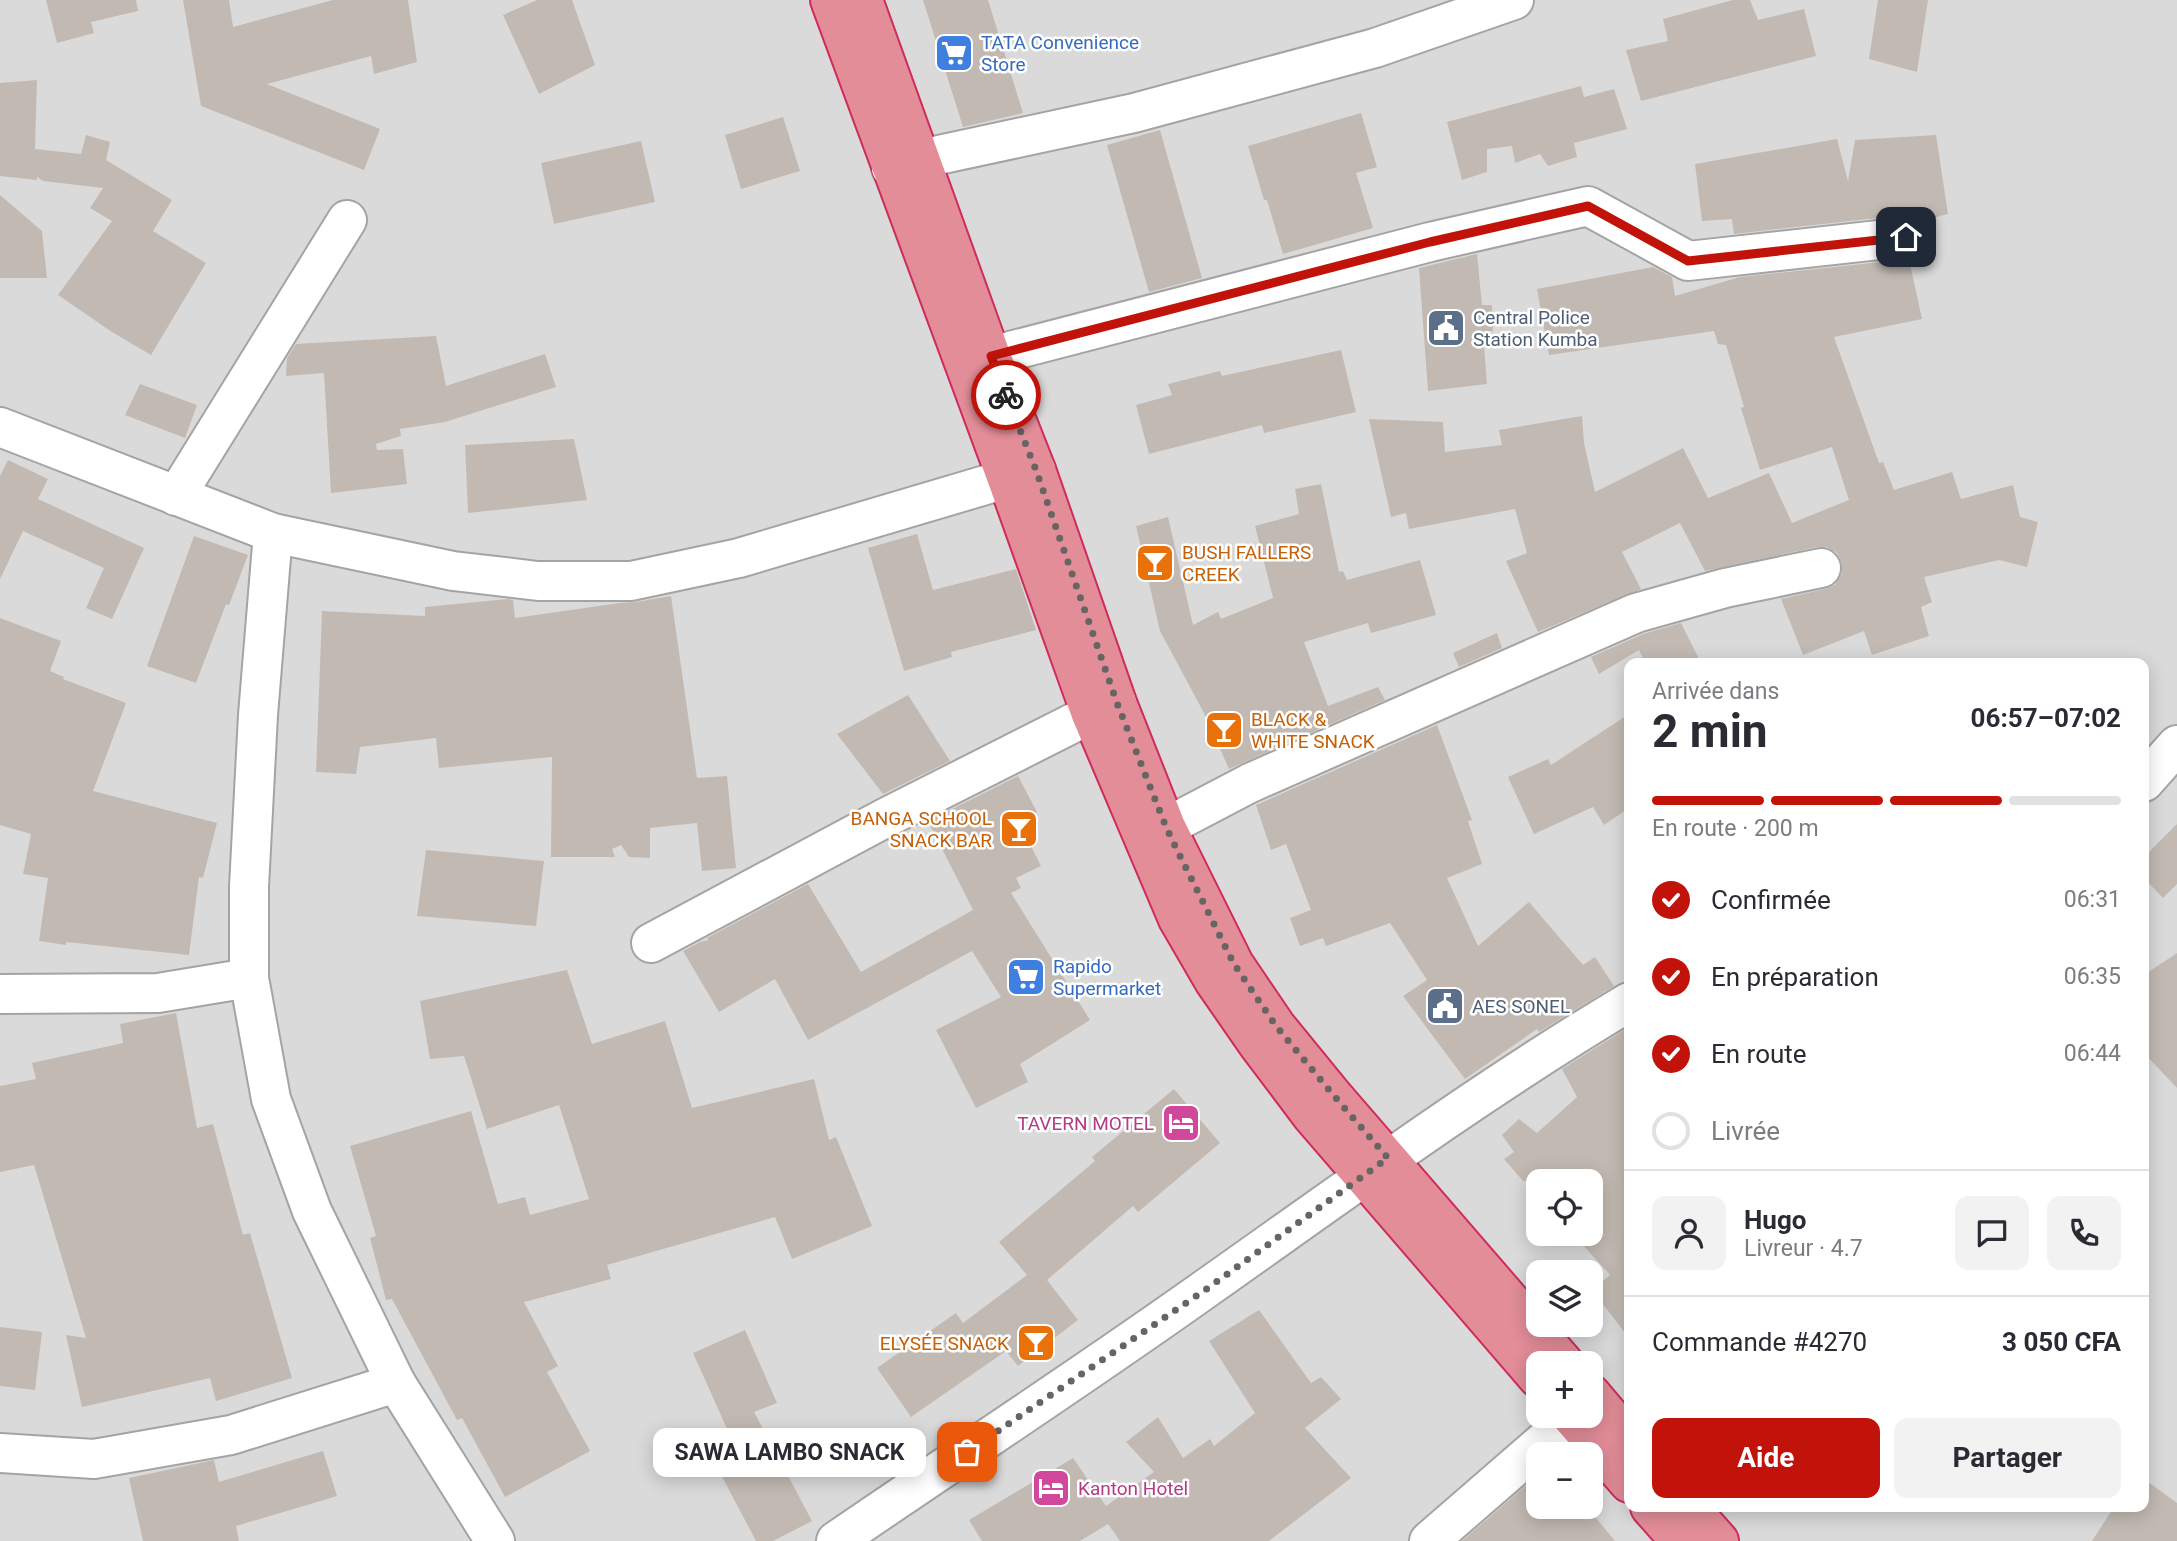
<!DOCTYPE html>
<html lang="fr">
<meta charset="utf-8">
<style>
:root{--surface:#fff;--page:#f2f2f3;--text:#2b2b33;--muted:#7c7c81;--line:#e1e1e2;--accent:#c11309}
body{margin:0;font-family:Roboto,sans-serif;background:var(--page);color:var(--text);height:100vh;display:flex;flex-direction:column;font-size:26px;white-space:nowrap}
*{box-sizing:border-box;margin:0}
p{font-size:23px;color:var(--muted)}
.icon{flex:none;width:38px;height:38px;fill:none;stroke:currentColor;stroke-width:2;stroke-linecap:round;stroke-linejoin:round}
.map{position:relative;flex:1;overflow:hidden}
.side{position:absolute;left:1624px;top:658px;width:525px;height:854px;display:flex;flex-direction:column;background:var(--surface);border-radius:14px;box-shadow:0 4px 18px #0003}
.side>*{flex:none}
.controls{position:absolute;left:1526px;top:1169px;display:grid;gap:14px}
.controls a{display:grid;place-items:center;width:77px;height:77px;border-radius:14px;background:var(--surface);box-shadow:0 4px 18px #0003;font-size:35px}
.pin{position:absolute;display:grid;place-items:center;width:60px;height:60px;color:#fff;margin:-30px;border-radius:14px;box-shadow:0 4px 10px #0006}
.courier{position:absolute;display:grid;place-items:center;width:70px;height:70px;margin:-35px;border:5px solid #c11309;border-radius:50%;background:#fff;color:#222;box-shadow:0 2px 9px #0007}
.bubble{position:absolute;height:49px;border-radius:14px;background:var(--surface);box-shadow:0 4px 18px #0003;font-size:23px;font-weight:700;line-height:49px;text-align:center}
.summary em{font-style:normal;font-weight:700}
.summary div{display:flex;flex-direction:column-reverse}
.summary{display:flex;align-items:center;justify-content:space-between;height:119px;padding:0 28px}
h1{font-size:46px;font-weight:700;line-height:52px}
.bar{display:grid;grid-template-columns:repeat(4,1fr);gap:10px 7px;align-content:center;height:84px;padding:0 28px}
.bar i{height:9px;border-radius:5px;background:var(--line)}
.bar .selected{background:var(--accent)}
.bar p{grid-column:span 4}
.line{display:flex;align-items:center;gap:18px;padding:0 28px;border-top:2px solid var(--line)}
.line div{flex:1}
.round{display:grid;place-items:center;flex:none;width:74px;height:74px;border-radius:14px;background:var(--page)}
ol{padding:0 28px;list-style:none}
li{display:flex;align-items:center;gap:21px;height:77px}
li p{margin-inline-start:auto}
li .icon{padding:7px;border-radius:50%;background:var(--accent);color:#fff;stroke-width:4}
li:last-child{color:var(--muted)}
li i{width:38px;height:38px;border:4px solid var(--line);border-radius:50%}
.cta{display:flex;gap:14px;margin-top:auto;padding:14px 28px}
.cta a{flex:1;height:80px;border-radius:14px;background:var(--accent);color:#fff;font-size:28px;font-weight:700;line-height:80px;text-align:center}
.cta a+a{background:var(--page);color:var(--text)}
.map>svg:first-child{display:block}
.residential{fill:#dbdada;fill-rule:evenodd}
.building{fill:#c2bab2}
.lines{fill:none;stroke-linecap:round;stroke-linejoin:round}
.minor-casing{stroke:#a4a4a4;stroke-width:42}
.highway-casing{stroke:#d02b5b;stroke-width:42}
.minor{stroke:#fff;stroke-width:38}
.highway{stroke:#e28d98;stroke-width:38}
.done{stroke:#666562;stroke-width:7;stroke-dasharray:0 12.6}
.route{stroke:#c11309;stroke-width:9}
.labels{text-anchor:middle;stroke-width:5;stroke-linejoin:round;paint-order:stroke}
.shop-label{font-size:19px;fill:#366cbe;stroke:#fff;text-anchor:start}
.service-label{font-size:19px;fill:#4e5e75;stroke:#fff;text-anchor:start}
.food-label{font-size:19px;fill:#c56008;stroke:#fff;text-anchor:start}
.hotel-label{font-size:19px;fill:#b23c85;stroke:#fff;text-anchor:end}
</style>
<div class="map">
<svg width="2177" height="1541" viewBox="0 0 2177 1541">
<rect width="100%" height="100%" fill="#eeebe3"/>
<path class="residential" d="M0,0H2177V1541H0ZM1629,663H2144V1507H1629ZM1538,1181H1591V1234H1538ZM1538,1272H1591V1325H1538ZM1538,1363H1591V1416H1538ZM1538,1454H1591V1507H1538Z"/>
<g class="building">
<polygon points="46,0 136,0 138,11 91,22 94,33 57,43"/>
<polygon points="183,0 229,0 233,27 333,0 408,0 417,62 374,74 371,56 267,84 380,129 364,170 201,106"/>
<polygon points="537,0 572,0 595,65 539,94 503,15"/>
<polygon points="923,0 988,0 1023,113 963,127"/>
<polygon points="1733,0 1750,0 1758,20 1804,9 1816,56 1641,101 1626,50 1668,41 1663,19"/>
<polygon points="1878,0 1928,0 1917,72 1869,59"/>
<polygon points="37,80 35,149 81,154 86,135 110,142 106,160 172,200 153,231 206,263 151,355 112,332 58,295 112,221 90,208 103,188 43,181 37,177 37,180 0,176 0,83"/>
<polygon points="1581,86 1584,97 1614,89 1627,129 1574,143 1577,157 1548,166 1540,154 1515,163 1512,146 1487,149 1487,172 1462,180 1447,122"/>
<polygon points="1361,113 1377,167 1356,173 1373,228 1283,254 1267,200 1264,200 1248,146"/>
<polygon points="783,117 800,171 741,189 725,135"/>
<polygon points="1160,130 1202,278 1149,292 1107,145"/>
<polygon points="1936,135 1948,214 1920,221 1914,217 1904,215 1734,234 1732,219 1702,221 1695,164 1837,139 1848,181 1855,140"/>
<polygon points="641,141 655,202 554,224 541,163"/>
<polygon points="0,195 42,231 47,278 0,278"/>
<polygon points="1477,254 1482,305 1492,305 1493,331 1483,332 1487,384 1428,391 1419,268"/>
<polygon points="1909,259 1922,319 1834,337 1879,463 1883,462 1894,490 1952,472 1961,499 2013,485 2020,517 2038,522 2027,567 1999,560 1924,577 1932,602 1921,607 1929,636 1872,655 1864,631 1803,655 1781,599 1825,589 1835,585 1842,574 1842,563 1837,553 1827,547 1817,547 1705,571 1680,523 1622,552 1641,589 1538,632 1506,561 1527,553 1515,509 1409,529 1406,513 1391,517 1369,419 1443,422 1445,452 1502,445 1499,430 1582,416 1584,443 1595,492 1683,448 1708,498 1769,473 1792,523 1849,500 1832,447 1760,470 1741,408 1744,407 1726,345 1718,344 1714,331 1549,355 1537,289 1653,267 1672,277 1675,296 1740,277"/>
<polygon points="436,336 446,386 545,354 556,387 445,422 400,429 401,436 376,444 377,450 403,449 407,484 331,493 324,373 286,376 287,358 296,344"/>
<polygon points="1341,350 1356,412 1264,433 1262,425 1149,454 1136,405 1172,395 1168,384 1220,371 1222,376"/>
<polygon points="140,384 197,405 185,438 125,415"/>
<polygon points="574,439 587,500 468,513 465,445"/>
<polygon points="8,460 48,479 38,499 144,548 112,619 86,608 104,568 23,531 0,579 0,476"/>
<polygon points="1321,484 1339,572 1343,571 1347,580 1420,560 1436,615 1371,633 1368,623 1304,642 1328,706 1378,687 1385,700 1229,769 1204,713 1160,631 1136,526 1168,517 1193,625 1218,612 1221,619 1273,598 1255,526 1299,514 1295,489"/>
<polygon points="917,534 933,590 1016,569 1036,630 951,652 952,657 904,671 868,548"/>
<polygon points="194,536 248,555 229,605 226,604 196,683 147,666"/>
<polygon points="671,596 697,778 727,776 736,868 702,871 697,823 650,828 650,858 629,857 621,845 612,849 615,857 551,857 552,757 439,768 436,738 360,747 356,774 316,772 322,611 425,616 425,607 508,599 513,600 515,618 620,603 636,602"/>
<polygon points="0,618 61,641 50,671 64,677 63,679 126,703 93,791 217,823 203,878 199,877 189,955 66,942 66,945 39,941 48,878 23,874 31,834 0,825"/>
<polygon points="1681,623 1701,663 1645,663 1639,650 1599,674 1591,657 1643,634"/>
<polygon points="1497,633 1502,648 1459,667 1453,653"/>
<polygon points="908,695 950,761 883,794 837,734"/>
<polygon points="1629,714 1629,808 1604,825 1593,807 1534,834 1508,777 1548,759 1551,765"/>
<polygon points="1437,725 1472,820 1468,821 1482,864 1447,878 1478,946 1529,902 1583,965 1595,957 1614,986 1539,1032 1537,1029 1465,1079 1403,996 1427,980 1390,923 1326,946 1323,938 1300,946 1290,918 1311,910 1286,844 1271,850 1256,805"/>
<polygon points="1018,776 1037,812 1019,822 1041,866 1016,878 1021,888 1011,893 1090,1020 1020,1064 1028,1082 976,1108 936,1030 1001,997 972,951 808,1040 775,979 719,1012 683,951 700,942 708,940 707,938 808,884 861,972 973,910 928,821"/>
<polygon points="2177,824 2177,884 2163,898 2144,878 2144,857"/>
<polygon points="426,850 544,861 536,926 417,916"/>
<polygon points="2177,953 2177,1088 2144,1053 2144,975"/>
<polygon points="567,970 592,1044 665,1021 692,1108 814,1079 829,1140 836,1137 872,1226 792,1259 775,1217 607,1265 611,1279 524,1302 558,1366 547,1372 590,1451 505,1497 462,1418 457,1420 392,1299 386,1300 370,1238 376,1236 350,1146 471,1111 498,1204 525,1197 530,1215 589,1199 559,1105 487,1129 464,1056 430,1059 420,1001"/>
<polygon points="176,1013 197,1128 213,1124 243,1235 250,1233 292,1378 216,1401 210,1378 82,1407 66,1335 86,1338 34,1165 0,1172 0,1086 36,1079 32,1063 123,1043 120,1024"/>
<polygon points="1629,1027 1629,1338 1592,1290 1610,1275 1573,1234 1591,1234 1591,1181 1523,1181 1504,1159 1514,1152 1502,1135 1519,1119 1537,1133 1577,1097 1562,1069"/>
<polygon points="1174,1089 1220,1143 1138,1212 1133,1206 1047,1280 1078,1320 1018,1366 1006,1351 911,1417 877,1368 956,1313 963,1323 1027,1275 999,1242 1095,1161 1092,1157"/>
<polygon points="1259,1310 1311,1383 1321,1377 1341,1399 1305,1428 1351,1478 1269,1541 1120,1541 1108,1524 1080,1541 982,1541 969,1520 1073,1458 1106,1506 1154,1472 1126,1442 1158,1417 1183,1458 1210,1439 1214,1446 1255,1413 1209,1341"/>
<polygon points="0,1327 42,1332 35,1390 0,1386"/>
<polygon points="745,1330 777,1403 754,1412 812,1521 773,1541 756,1541 719,1471 741,1460 693,1353"/>
<polygon points="323,1451 337,1496 236,1526 239,1541 143,1541 129,1478 214,1460 219,1482"/>
<polygon points="1538,1475 1538,1507 1587,1507 1615,1541 1462,1541"/>
<polygon points="2144,1479 2177,1503 2177,1541 2092,1541 2114,1507 2144,1507"/>
</g>
<g class="lines">
<defs>
<g id="minor">
<polyline points="891,168 920,159 1134,113 1375,48 1514,0"/>
<polyline points="991,356 1430,242 1588,206 1688,261 1906,237"/>
<polyline points="0,427 273,533 453,571 538,581 631,581 739,558 1036,470"/>
<polyline points="176,496 347,220"/>
<polyline points="273,533 258,715 249,887 249,978 271,1099 312,1211 396,1383 495,1541"/>
<polyline points="2144,782 2177,745"/>
<polyline points="1166,827 1250,783 1636,613 1725,588 1821,568"/>
<polyline points="651,943 885,818 1091,714 1117,703"/>
<polyline points="0,994 158,993 249,978"/>
<polyline points="0,1453 94,1459 231,1435 396,1383"/>
<path d="M836,1541C960,1456 1086,1374 1208,1287C1347,1189 1483,1089 1629,1002"/>
<polyline points="1429,1541 1572,1417"/>
</g>
<g id="highway">
<polyline points="830,0 1007,479 1091,714 1178,919 1214,981 1257,1043 1312,1116 1538,1378"/>
<polyline points="863,0 991,356 1036,470 1117,703 1166,827 1234,964 1276,1026 1334,1097 1564,1363"/>
<polyline points="1591,1394 1629,1439"/>
<polyline points="1571,1416 1629,1483"/>
<polyline points="1650,1507 1680,1541"/>
<polyline points="1689,1507 1719,1541"/>
</g>
</defs>
<use href="#minor" class="minor-casing"/>
<use href="#highway" class="highway-casing"/>
<use href="#minor" class="minor"/>
<use href="#highway" class="highway"/>
</g>
<g class="lines">
<polyline class="done" points="967,1452 1208,1288 1388,1158 1335,1097 1276,1026 1234,964 1177,850 1166,827 1117,703 1036,470 1006,395"/>
<polyline class="route" points="1006,395 991,356 1430,242 1588,206 1688,261 1906,237"/>
</g>
<defs>
<symbol id="supermarket-square" viewBox="-11 -11 22 22"><rect x="-9" y="-9" width="18" height="18" rx="4" fill="#3f7fe0" stroke="#fff"/><path d="M-6-5.5h2.5l.6 2H6L4.5 2H-2.5L-4.4-4H-6ZM-1.5 3.2a1.3 1.3 0 1 0 .1 0ZM3 3.2a1.3 1.3 0 1 0 .1 0Z" fill="#fff"/></symbol>
<symbol id="civic-square" viewBox="-11 -11 22 22"><rect x="-9" y="-9" width="18" height="18" rx="4" fill="#5c6f8a" stroke="#fff"/><path d="M-.6-6.5H3V-4.5H.6V-3L4-1V1h2V6H-6V1h2V-1L-.6-3ZM-1.2 2.5V6h2.4V2.5Z" fill="#fff"/></symbol>
<symbol id="bar-square" viewBox="-11 -11 22 22"><rect x="-9" y="-9" width="18" height="18" rx="4" fill="#e8710a" stroke="#fff"/><path d="M-6-5H6L.8 .8V4.5H3.5V6h-7V4.5H-.8V.8Z" fill="#fff"/></symbol>
<symbol id="hotel-square" viewBox="-11 -11 22 22"><rect x="-9" y="-9" width="18" height="18" rx="4" fill="#d1479c" stroke="#fff"/><path d="M-6-4.5h1.5V1H6V5H4.5V3h-9V5H-6ZM-4 0a1.8 1.8 0 1 1 3.6 0ZM.5 0V-2.5h3Q6-2.5 6 0Z" fill="#fff"/></symbol>
</defs>
<g fill-rule="evenodd">
<use href="#supermarket-square" x="932" y="31" width="44" height="44"/>
<use href="#civic-square" x="1424" y="306" width="44" height="44"/>
<use href="#bar-square" x="1133" y="541" width="44" height="44"/>
<use href="#bar-square" x="1202" y="708" width="44" height="44"/>
<use href="#bar-square" x="997" y="807" width="44" height="44"/>
<use href="#supermarket-square" x="1004" y="955" width="44" height="44"/>
<use href="#civic-square" x="1423" y="984" width="44" height="44"/>
<use href="#hotel-square" x="1159" y="1101" width="44" height="44"/>
<use href="#bar-square" x="1014" y="1321" width="44" height="44"/>
<use href="#hotel-square" x="1029" y="1466" width="44" height="44"/>
</g>
<g class="labels">
<g class="shop-label">
<text x="981" y="49">TATA Convenience<tspan x="981" dy="22">Store</tspan></text>
<text x="1053" y="973">Rapido<tspan x="1053" dy="22">Supermarket</tspan></text>
</g>
<g class="service-label">
<text x="1473" y="324">Central Police<tspan x="1473" dy="22">Station Kumba</tspan></text>
<text x="1472" y="1013">AES SONEL</text>
</g>
<g class="food-label">
<text x="1182" y="559">BUSH FALLERS<tspan x="1182" dy="22">CREEK</tspan></text>
<text x="1251" y="726">BLACK &amp;<tspan x="1251" dy="22">WHITE SNACK</tspan></text>
<text x="992" y="825" text-anchor="end">BANGA SCHOOL<tspan x="992" dy="22">SNACK BAR</tspan></text>
<text x="1009" y="1350" text-anchor="end">ELYSÉE SNACK</text>
</g>
<g class="hotel-label">
<text x="1154" y="1130">TAVERN MOTEL</text>
<text x="1078" y="1495" text-anchor="start">Kanton Hotel</text>
</g>
</g>
</svg>
<div class="controls">
<a><svg class="icon" aria-label="locate" viewBox="0 0 24 24"><circle cx="12" cy="12" r="6"/><path d="M12 2v4M12 18v4M2 12h4M18 12h4"/></svg></a>
<a><svg class="icon" aria-label="layers" viewBox="0 0 24 24"><path d="M12 4l9 5-9 5-9-5zM3 14l9 5 9-5"/></svg></a>
<a>+</a>
<a>−</a>
</div>
<div class="pin" style="left:967px;top:1452px;background:#ea580c"><svg class="icon" aria-label="bag" viewBox="0 0 24 24"><path d="M5 8h14l-1 12H6zM9 8a3 3 0 0 1 6 0"/></svg></div>
<div class="pin" style="left:1906px;top:237px;background:#1f2937"><svg class="icon" aria-label="home" viewBox="0 0 24 24"><path d="M3 11l9-7 9 7M6 9v11h12V9"/></svg></div>
<div class="courier" style="left:1006px;top:395px"><svg class="icon" aria-label="bike" viewBox="0 0 24 24"><circle cx="6" cy="16" r="4"/><circle cx="18" cy="16" r="4"/><path d="M6 16l4-8h5l3 8M10 8l3 8H6M13 5h3"/></svg></div>
<div class="bubble" style="left:653px;top:1428px;width:273px">SAWA LAMBO SNACK</div>
<section class="side">
<div class="summary"><div><h1>2 min</h1><p>Arrivée dans</p></div><em>06:57–07:02</em></div>
<div class="bar"><i class="selected"></i><i class="selected"></i><i class="selected"></i><i></i><p>En route · 200 m</p></div>
<ol>
<li><svg class="icon" aria-label="check" viewBox="0 0 24 24"><path d="M5 12l5 5 9-10"/></svg>Confirmée<p>06:31</p></li>
<li><svg class="icon" aria-label="check" viewBox="0 0 24 24"><path d="M5 12l5 5 9-10"/></svg>En préparation<p>06:35</p></li>
<li><svg class="icon" aria-label="check" viewBox="0 0 24 24"><path d="M5 12l5 5 9-10"/></svg>En route<p>06:44</p></li>
<li><i></i>Livrée</li>
</ol>
<div class="line" style="height:126px"><a class="round"><svg class="icon" aria-label="person" viewBox="0 0 24 24"><circle cx="12" cy="8" r="4"/><path d="M4 21q1-7 8-7t8 7"/></svg></a><div><b>Hugo</b><p>Livreur · 4.7</p></div><a class="round"><svg class="icon" aria-label="chat" viewBox="0 0 24 24"><path d="M4 5h16v11H9l-5 4z"/></svg></a><a class="round"><svg class="icon" aria-label="phone" viewBox="0 0 24 24"><path d="M5 4h4l2 5-3 2q2 4 5 5l2-3 5 2v4C11 20 4 13 5 4z"/></svg></a></div>
<div class="line" style="height:91px"><div>Commande #4270</div><b>3 050 CFA</b></div>
<div class="cta"><a>Aide</a><a>Partager</a></div>
</section>
</div>
